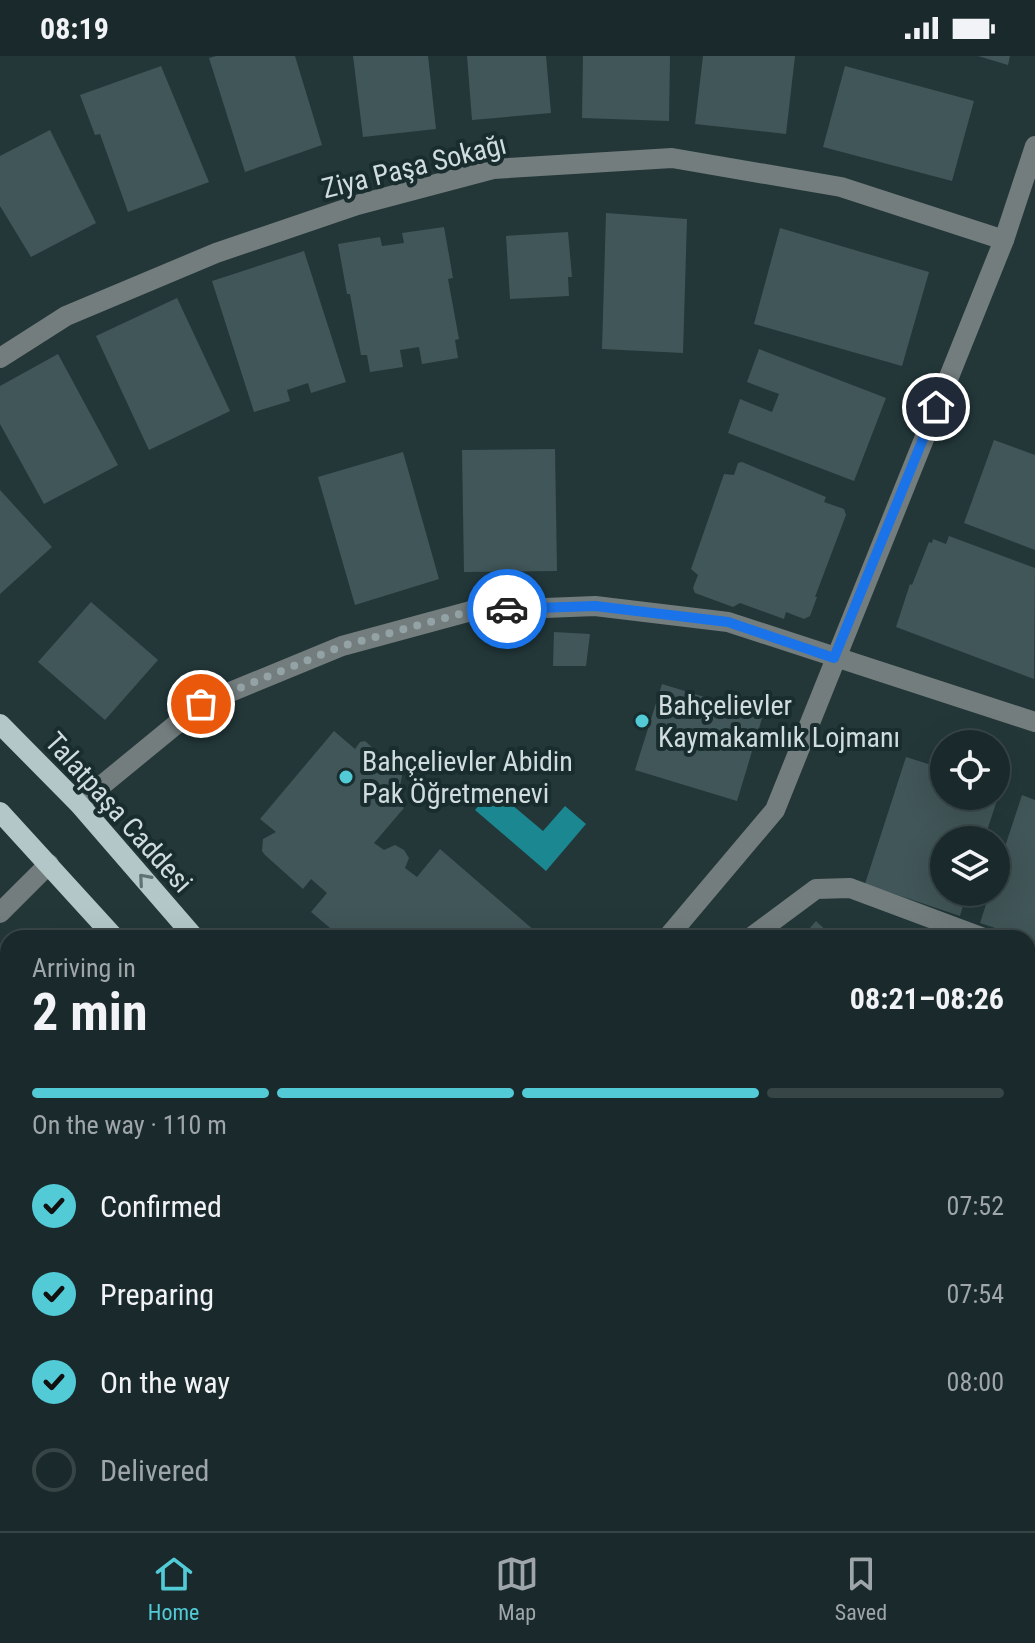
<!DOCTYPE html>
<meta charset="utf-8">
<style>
:root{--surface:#1a292b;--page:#273537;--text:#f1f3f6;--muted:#9fa6a9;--line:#384547;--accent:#52cbd7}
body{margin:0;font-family:"Roboto Condensed",sans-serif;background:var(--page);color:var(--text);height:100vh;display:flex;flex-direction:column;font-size:30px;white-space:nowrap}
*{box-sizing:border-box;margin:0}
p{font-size:26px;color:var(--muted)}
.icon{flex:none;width:44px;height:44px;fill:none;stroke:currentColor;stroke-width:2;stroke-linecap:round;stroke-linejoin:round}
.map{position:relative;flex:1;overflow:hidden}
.sheet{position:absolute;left:0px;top:874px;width:1036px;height:602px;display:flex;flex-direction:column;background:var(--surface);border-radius:24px 24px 0 0;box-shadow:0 8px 32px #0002,0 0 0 2px var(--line)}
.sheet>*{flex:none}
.tools{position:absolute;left:930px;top:674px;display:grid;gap:16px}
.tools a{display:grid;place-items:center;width:80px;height:80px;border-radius:50%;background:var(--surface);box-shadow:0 8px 32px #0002,0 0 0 2px var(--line);font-size:40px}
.pin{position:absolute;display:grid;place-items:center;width:68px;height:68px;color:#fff;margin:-34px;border:4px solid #fff;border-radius:50%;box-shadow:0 2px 8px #0007}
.courier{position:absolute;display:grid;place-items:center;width:80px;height:80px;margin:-40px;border:6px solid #1a73e8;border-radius:50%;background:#fff;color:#222;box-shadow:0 2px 10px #0007}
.summary em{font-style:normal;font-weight:700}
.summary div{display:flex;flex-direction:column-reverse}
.summary{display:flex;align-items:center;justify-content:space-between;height:136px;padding:0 32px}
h1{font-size:52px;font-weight:700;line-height:60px}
.bar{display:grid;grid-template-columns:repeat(4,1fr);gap:12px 8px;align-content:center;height:96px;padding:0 32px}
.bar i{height:10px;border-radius:6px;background:var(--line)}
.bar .current{background:var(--accent)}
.bar p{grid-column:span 4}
ol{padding:0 32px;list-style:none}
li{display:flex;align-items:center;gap:24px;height:88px}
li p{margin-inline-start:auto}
li .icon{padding:8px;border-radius:50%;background:var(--accent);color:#111;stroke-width:4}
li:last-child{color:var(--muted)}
li i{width:44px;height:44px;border:4px solid var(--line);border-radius:50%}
.status{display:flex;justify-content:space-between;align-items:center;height:56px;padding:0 40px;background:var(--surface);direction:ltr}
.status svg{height:22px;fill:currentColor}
.tab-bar{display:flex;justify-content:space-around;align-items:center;height:112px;border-top:2px solid var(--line);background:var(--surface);font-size:22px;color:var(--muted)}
.tab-bar a{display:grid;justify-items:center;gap:4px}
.tab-bar .current{color:var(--accent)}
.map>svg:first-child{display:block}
.green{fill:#01666e}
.water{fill:#1b8790}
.building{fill:#415658}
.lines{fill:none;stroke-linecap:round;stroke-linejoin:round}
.minor{stroke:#747d7e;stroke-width:20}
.major{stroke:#b3c7c9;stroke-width:20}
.oneway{stroke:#5e7274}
.done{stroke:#93a2a4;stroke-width:8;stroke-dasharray:0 14.4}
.route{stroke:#1a73e8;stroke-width:10}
.poi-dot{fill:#52cbd7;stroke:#192d2f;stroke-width:3}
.labels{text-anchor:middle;stroke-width:8;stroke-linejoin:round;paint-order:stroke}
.street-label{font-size:28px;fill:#d0dcdd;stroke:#192d2f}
.poi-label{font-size:28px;fill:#d0dcdd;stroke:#192d2f;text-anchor:start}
</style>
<div class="status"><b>08:19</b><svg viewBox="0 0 49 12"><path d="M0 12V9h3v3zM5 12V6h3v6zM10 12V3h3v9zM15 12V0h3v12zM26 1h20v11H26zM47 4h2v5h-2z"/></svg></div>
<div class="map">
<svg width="1035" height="1475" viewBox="0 0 1035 1475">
<rect width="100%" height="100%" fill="#233739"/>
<polygon class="green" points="29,1468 209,1468 216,1475 25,1475"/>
<polygon class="water" points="493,733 543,775 565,750 586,768 546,815 475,754"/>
<g class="building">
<polygon points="216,0 295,0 322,89 245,116 209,2"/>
<polygon points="353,0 428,0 436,73 363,81"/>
<polygon points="467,0 546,0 551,57 472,64"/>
<polygon points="583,0 670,0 669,65 582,62"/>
<polygon points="703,0 795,0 786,78 695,68"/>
<polygon points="978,0 1010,0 1008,9"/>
<polygon points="161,10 209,126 128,156 100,78 95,79 80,39"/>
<polygon points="845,10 974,45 952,125 823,91"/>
<polygon points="50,74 96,167 31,201 0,150 0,100"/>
<polygon points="606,157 687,163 683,297 602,293"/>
<polygon points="444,171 453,222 448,223 459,283 455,284 458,302 422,308 419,291 400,294 403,311 370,316 367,299 361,299 350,238 347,238 338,188 380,181 382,190 404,187 402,177"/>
<polygon points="780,172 929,216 902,310 754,268"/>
<polygon points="568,176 572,221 568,221 569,240 510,243 506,180"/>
<polygon points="304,195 346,326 311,337 308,327 287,334 290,345 254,356 212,225"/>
<polygon points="177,242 230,355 149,394 96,280"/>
<polygon points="759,293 886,342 854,425 728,377 740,343 772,356 779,338 747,326"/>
<polygon points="58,298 118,409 44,448 0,368 0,330"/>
<polygon points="994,384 1035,399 1035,494 964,467"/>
<polygon points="555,393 557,515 464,516 462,394"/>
<polygon points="403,396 439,523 355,549 318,421"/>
<polygon points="742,406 826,441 824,446 844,453 846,459 815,541 817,541 810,560 804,563 786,556 784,563 740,547 733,551 695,537 693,532 698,519 691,513 724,418 734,419 738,407"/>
<polygon points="0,434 52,491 0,538"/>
<polygon points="949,480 1035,512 1034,623 896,571 910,528 912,529 929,486 932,487 933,483 946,488"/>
<polygon points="91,546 158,604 105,664 38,606"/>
<polygon points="554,576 590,578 586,610 553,610"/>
<polygon points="662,628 763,659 737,745 635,714"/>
<polygon points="334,675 355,693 360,686 365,685 400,716 402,720 400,730 389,738 404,752 374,787 384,794 395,789 404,794 409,802 405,812 417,821 440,793 543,882 342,882 311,856 327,837 311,823 303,833 265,799 262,795 263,783 276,776 260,763"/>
<polygon points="906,701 944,713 944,740 996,740 996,730 1001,732 984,784 944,784 944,836 967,836 960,860 865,828"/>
<polygon points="1022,739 1035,744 1035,885 980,867 990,836 996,836 996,818"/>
<polygon points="816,865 834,882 801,882"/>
<polygon points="1034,1110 1035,1110 1035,1148 1028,1146 1028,1129"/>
<polygon points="1028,1169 1035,1171 1035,1277 1028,1275"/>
<polygon points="1028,1318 1035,1324 1035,1439 1028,1447"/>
<polygon points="350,1468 450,1468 444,1475 356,1475"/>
</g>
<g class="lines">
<g class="minor">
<polyline points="0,302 66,260 216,197 357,149 493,113 672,102 841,131 1004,184"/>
<polyline points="79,748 201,648 342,590 471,555 595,550 728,566 1035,666"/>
<polyline points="0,857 49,808"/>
<polyline points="667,882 775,754 1004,184 1035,90"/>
<polyline points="750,882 816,833 850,832 984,882"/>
<polyline points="1028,898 1035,901"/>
<polyline points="1028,1050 1035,1025"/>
<polyline points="0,1196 8,1203"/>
<polyline points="0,1425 8,1416"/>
<polyline points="250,1468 256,1475"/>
<polyline points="941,1468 949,1475"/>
<polyline points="499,1475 506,1468"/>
</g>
<g class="major">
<polyline points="0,668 79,748 195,882"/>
<polyline points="0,756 115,882"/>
<polyline points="635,1468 642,1475"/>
<polyline points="685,1468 693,1475"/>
<polyline points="736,1468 743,1475"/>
<polyline points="787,1468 794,1475"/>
</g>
</g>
<defs><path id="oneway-chevron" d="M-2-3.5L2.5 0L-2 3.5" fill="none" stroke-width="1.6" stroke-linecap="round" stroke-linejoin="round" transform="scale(2)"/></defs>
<use class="oneway" href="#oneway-chevron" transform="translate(144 823) rotate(-131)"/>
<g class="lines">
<polyline class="done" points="201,648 342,590 471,555 507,553"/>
<polyline class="route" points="507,553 595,550 728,566 834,602 936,351"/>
</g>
<g class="poi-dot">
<circle cx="642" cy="665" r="8"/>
<circle cx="346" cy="721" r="8"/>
</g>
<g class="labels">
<g class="street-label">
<text transform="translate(414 110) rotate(-14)" y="10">Ziya Paşa Sokağı</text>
<text transform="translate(119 756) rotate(48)" y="10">Talatpaşa Caddesi</text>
</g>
<g class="poi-label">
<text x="658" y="659">Bahçelievler<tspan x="658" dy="32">Kaymakamlık Lojmanı</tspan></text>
<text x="362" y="715">Bahçelievler Abidin<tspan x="362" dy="32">Pak Öğretmenevi</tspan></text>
</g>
</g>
</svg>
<div class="tools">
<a><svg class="icon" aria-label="locate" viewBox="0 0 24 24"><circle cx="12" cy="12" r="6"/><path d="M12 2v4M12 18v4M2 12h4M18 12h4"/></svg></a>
<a><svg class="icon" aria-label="layers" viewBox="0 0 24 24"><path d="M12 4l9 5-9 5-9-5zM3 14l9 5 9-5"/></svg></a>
</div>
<div class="pin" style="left:201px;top:648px;background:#ea580c"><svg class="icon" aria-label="bag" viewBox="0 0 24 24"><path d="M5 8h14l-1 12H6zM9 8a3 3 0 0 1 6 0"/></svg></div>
<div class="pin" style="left:936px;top:351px;background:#1f2937"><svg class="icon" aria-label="home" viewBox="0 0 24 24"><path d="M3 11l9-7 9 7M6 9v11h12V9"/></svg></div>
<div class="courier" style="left:507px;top:553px"><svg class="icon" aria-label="car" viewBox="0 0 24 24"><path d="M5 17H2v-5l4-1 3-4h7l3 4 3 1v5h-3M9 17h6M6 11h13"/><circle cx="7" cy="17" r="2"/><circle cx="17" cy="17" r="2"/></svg></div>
<section class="sheet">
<div class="summary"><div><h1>2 min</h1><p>Arriving in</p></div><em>08:21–08:26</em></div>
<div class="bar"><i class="current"></i><i class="current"></i><i class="current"></i><i></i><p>On the way · 110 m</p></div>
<ol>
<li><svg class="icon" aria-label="check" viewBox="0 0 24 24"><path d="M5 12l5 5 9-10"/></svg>Confirmed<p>07:52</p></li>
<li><svg class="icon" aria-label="check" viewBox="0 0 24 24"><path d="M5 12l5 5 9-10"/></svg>Preparing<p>07:54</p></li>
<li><svg class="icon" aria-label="check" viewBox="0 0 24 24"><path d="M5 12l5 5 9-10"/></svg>On the way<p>08:00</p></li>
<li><i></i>Delivered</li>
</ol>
</section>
</div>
<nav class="tab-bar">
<a class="current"><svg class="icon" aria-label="home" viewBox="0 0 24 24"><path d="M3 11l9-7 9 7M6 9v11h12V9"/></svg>Home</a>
<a><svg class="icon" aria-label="map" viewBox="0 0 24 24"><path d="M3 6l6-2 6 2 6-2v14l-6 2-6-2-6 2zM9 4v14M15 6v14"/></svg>Map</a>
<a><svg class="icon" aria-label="saved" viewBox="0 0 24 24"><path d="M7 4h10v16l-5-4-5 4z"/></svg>Saved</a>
</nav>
